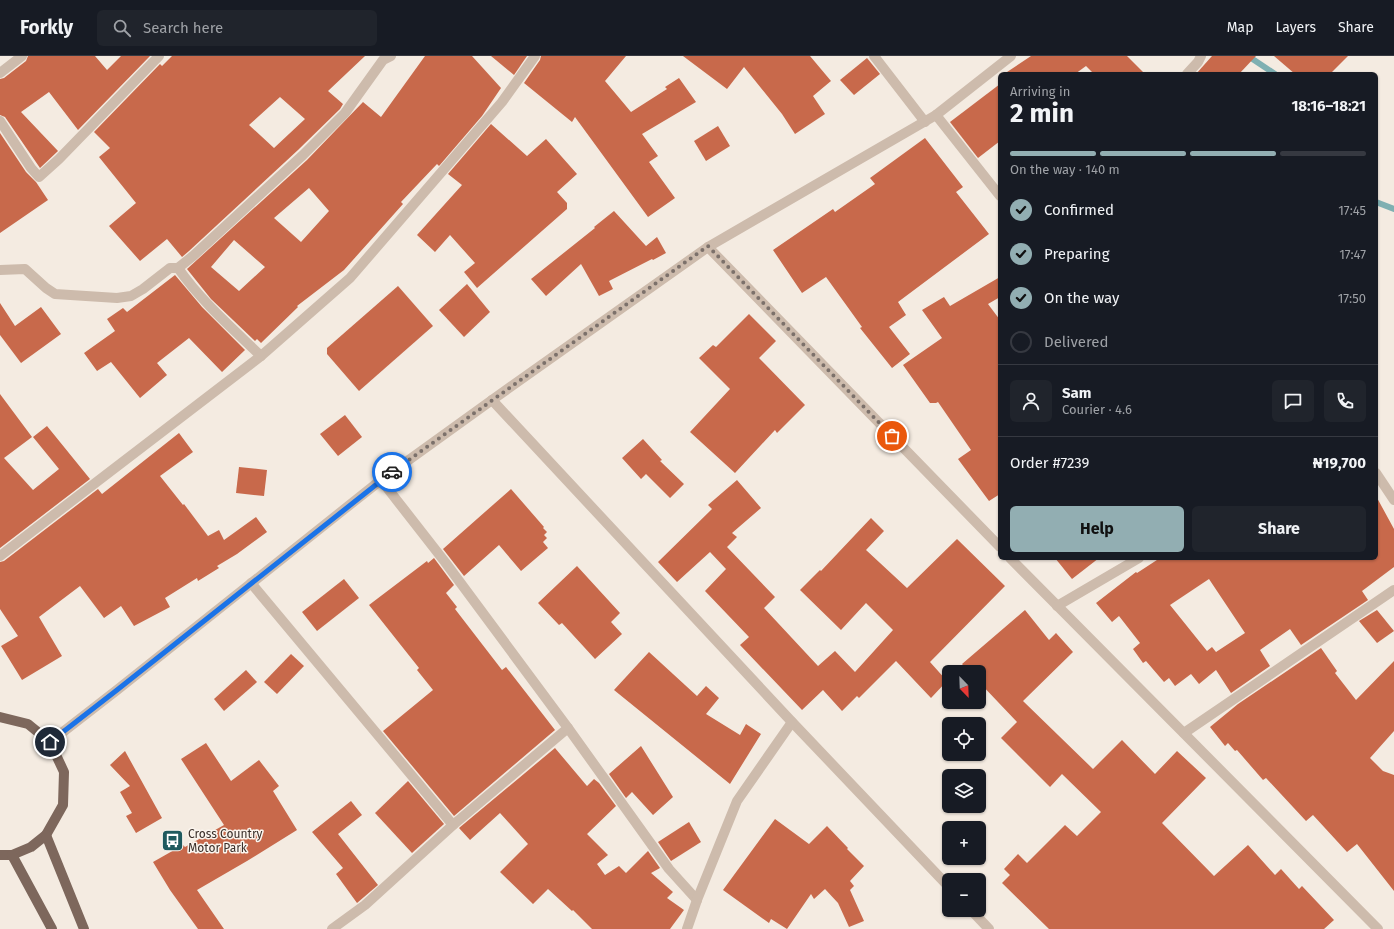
<!DOCTYPE html>
<meta charset="utf-8">
<style>
:root{--surface:#171b24;--page:#20242c;--text:#f1f3f6;--muted:#9ea1a6;--line:#363941;--accent:#92aeb2}
body{margin:0;font-family:"Fira Sans",sans-serif;background:var(--page);color:var(--text);height:100vh;display:flex;flex-direction:column;font-size:15px;white-space:nowrap}
*{box-sizing:border-box;margin:0}
p{font-size:13px;color:var(--muted)}
.icon{flex:none;width:22px;height:22px;fill:none;stroke:currentColor;stroke-width:2;stroke-linecap:round;stroke-linejoin:round}
.map{position:relative;flex:1;overflow:hidden}
.panel{position:absolute;left:998px;top:16px;width:380px;height:488px;display:flex;flex-direction:column;background:var(--surface);border-radius:6px;box-shadow:0 1px 3px #0004}
.panel>*{flex:none}
.needle{width:26px;rotate:157deg}
.tools{position:absolute;left:942px;top:609px;display:grid;gap:8px}
.tools a{display:grid;place-items:center;width:44px;height:44px;border-radius:6px;background:var(--surface);box-shadow:0 1px 3px #0004;font-size:20px}
.pin{position:absolute;display:grid;place-items:center;width:34px;height:34px;color:#fff;margin:-17px;border:2px solid #fff;border-radius:50%;box-shadow:0 1px 4px #0007}
.courier{position:absolute;display:grid;place-items:center;width:40px;height:40px;margin:-20px;border:3px solid #1a73e8;border-radius:50%;background:#fff;color:#222;box-shadow:0 1px 5px #0007}
.overview em{font-style:normal;font-weight:700}
.overview div{display:flex;flex-direction:column-reverse}
.overview{display:flex;align-items:center;justify-content:space-between;height:68px;padding:0 12px}
h1{font-size:26px;font-weight:700;line-height:30px}
.bar{display:grid;grid-template-columns:repeat(4,1fr);gap:6px 4px;align-content:center;height:48px;padding:0 12px}
.bar i{height:5px;border-radius:3px;background:var(--line)}
.bar .active{background:var(--accent)}
.bar p{grid-column:span 4}
.line{display:flex;align-items:center;gap:10px;padding:0 12px;border-top:1px solid var(--line)}
.line div{flex:1}
.round{display:grid;place-items:center;flex:none;width:42px;height:42px;border-radius:6px;background:var(--page)}
ol{padding:0 12px;list-style:none}
li{display:flex;align-items:center;gap:12px;height:44px}
li p{margin-inline-start:auto}
li .icon{padding:4px;border-radius:50%;background:var(--accent);color:#111;stroke-width:4}
li:last-child{color:var(--muted)}
li i{width:22px;height:22px;border:2px solid var(--line);border-radius:50%}
.button{display:flex;gap:8px;margin-top:auto;padding:8px 12px}
.button a{flex:1;height:46px;border-radius:6px;background:var(--accent);color:#111;font-size:16px;font-weight:700;line-height:46px;text-align:center}
.button a+a{background:var(--page);color:var(--text)}
header{display:flex;align-items:center;gap:24px;box-sizing:border-box;height:56px;padding:0 20px;background:var(--surface);border-bottom:1px solid var(--line)}
header strong{font-size:19px}
nav{display:flex;gap:22px;margin-inline-start:auto;font-size:14px}
.search{width:280px;height:36px;background:var(--page);display:flex;align-items:center;gap:10px;box-sizing:border-box;padding:0 14px;border-radius:6px;color:var(--muted);font-size:15px}
.map>svg:first-child{display:block}
.lines{fill:none;stroke-linecap:round;stroke-linejoin:round}
.stream{stroke:#7fb0b2;stroke-width:6}
.building{fill:#c8694b;fill-rule:evenodd}
.minor{stroke:#cdbbac;stroke-width:10}
.major{stroke:#7d675c;stroke-width:10}
.done{stroke:#7c716b;stroke-width:4;stroke-dasharray:0 7.2}
.route{stroke:#1a73e8;stroke-width:5}
.labels{text-anchor:middle;stroke-width:3;stroke-linejoin:round;paint-order:stroke}
.poi-label{font-size:12px;fill:#3b302b;stroke:#fbf5ee;text-anchor:start}
</style>
<header>
<strong>Forkly</strong>
<div class="search"><svg class="icon" aria-label="search" viewBox="0 0 24 24"><circle cx="10" cy="10" r="6"/><path d="M15 15l6 6"/></svg>Search here</div>
<nav><a>Map</a><a>Layers</a><a>Share</a></nav>
</header>
<div class="map">
<svg width="1394" height="873" viewBox="0 0 1394 873">
<rect width="100%" height="100%" fill="#f4ebe1"/>
<g class="lines">
<g class="stream">
<polyline points="1248,0 1275,18"/>
<polyline points="1376,146 1394,153"/>
</g>
</g>
<g class="building">
<polygon points="28,0 95,0 107,14 121,0 150,0 78,74 49,36 21,56 58,95 40,112 5,61 0,59 0,23 4,22 26,5"/>
<path d="M172,0H365L328,35L343,48L340,53L298,94L189,195L182,201L167,183L140,205L109,170L136,147L99,101L110,92L94,76L160,8L162,10ZM280,41L305,63L274,92L249,69Z"/>
<path d="M425,0H472L501,32L482,60L439,110L437,108L401,146L403,148L344,214L297,250L298,251L261,287L257,283L255,285L211,243L187,213L307,104L363,46L381,61ZM309,132L329,155L301,186L274,162ZM234,184L265,211L239,235L211,211Z"/>
<polygon points="491,0 527,0 514,19"/>
<polygon points="541,0 626,0 605,25 631,56 667,33 665,31 679,22 696,46 642,78 658,100 649,106 675,142 648,161 575,61 572,66 524,27 540,4"/>
<polygon points="683,0 810,0 831,25 813,40 825,58 795,78 782,58 744,11 727,33"/>
<polygon points="1031,0 1127,0 1145,18 1094,18 1086,10 1075,18 1004,18"/>
<polygon points="1212,0 1256,0 1239,18 1196,18"/>
<polygon points="1274,0 1348,0 1330,18 1295,18"/>
<polygon points="867,2 880,18 854,39 840,24"/>
<polygon points="1000,28 1000,85 978,102 950,66"/>
<polygon points="491,68 527,100 546,83 577,118 557,136 567,147 567,153 477,232 464,216 475,207 450,179 435,196 417,179 462,129 448,118"/>
<polygon points="718,70 730,90 706,105 694,85"/>
<polygon points="0,77 26,116 36,126 48,144 0,177"/>
<polygon points="925,82 963,131 956,136 989,178 898,246 906,259 889,271 910,298 892,312 860,272 862,271 826,221 802,237 773,194 833,153 835,156 875,128 870,122"/>
<polygon points="614,155 646,190 657,181 666,197 653,204 652,203 609,225 613,233 599,240 581,208 546,240 531,223 595,172 594,171"/>
<polygon points="175,219 202,251 245,294 222,316 189,282 157,307 167,319 140,342 111,306 97,315 84,297 115,275 107,263 123,252 127,256"/>
<polygon points="1000,221 1000,241 988,248 1000,264 1000,438 989,445 958,403 971,394 938,346 936,347 930,347 903,309 942,282 922,254 944,241 950,250"/>
<polygon points="467,228 490,256 464,281 439,254"/>
<polygon points="398,230 433,270 359,335 327,298 327,292"/>
<polygon points="0,247 15,270 41,251 61,278 21,307 0,279"/>
<polygon points="749,258 776,285 759,302 805,349 777,377 775,374 735,417 690,376 730,333 699,302 713,289 716,291"/>
<polygon points="0,338 32,381 4,402 33,434 59,413 33,381 47,370 90,423 0,492"/>
<polygon points="345,359 362,381 338,400 320,378"/>
<polygon points="179,377 193,396 160,420 183,449 184,448 208,480 219,474 224,484 256,461 267,476 237,498 217,510 219,512 198,525 197,522 165,542 170,551 134,570 121,550 104,562 80,530 39,561 62,600 22,624 1,590 18,580 0,553 0,506 4,505 98,433 102,438"/>
<polygon points="643,383 662,404 660,405 684,428 670,442 646,418 641,423 622,402"/>
<polygon points="239,411 267,414 264,440 236,437"/>
<polygon points="737,424 761,452 732,477 737,481 727,491 775,541 764,552 818,610 835,595 855,616 893,574 866,547 841,574 800,534 820,514 821,515 871,462 884,475 866,494 907,532 957,483 1005,530 930,606 947,625 931,642 896,605 859,642 857,640 842,655 823,634 802,654 740,589 749,581 705,535 726,513 710,496 677,526 658,506 712,453 708,449"/>
<polygon points="511,433 544,471 543,472 547,476 544,479 547,482 543,486 548,492 521,515 499,489 464,520 443,493"/>
<path d="M1376,440L1394,473V511L1362,535L1368,544L1301,589L1290,573L1260,594L1270,610L1231,637L1216,614L1199,628L1191,618L1175,630L1169,622L1164,626L1146,605L1143,607L1133,593L1140,587L1119,560L1112,566L1096,547L1136,516L1137,517L1160,502H1376ZM1209,523L1245,577L1216,596L1212,591L1207,595L1170,549Z"/>
<polygon points="434,502 454,529 446,537 457,551 455,553 502,614 506,611 555,674 454,760 383,675 433,634 417,614 419,612 369,549 427,505 428,507"/>
<polygon points="1055,502 1099,502 1072,523"/>
<polygon points="577,510 620,557 611,566 622,578 595,603 562,567 559,569 538,547"/>
<polygon points="344,523 359,542 317,575 302,556"/>
<polygon points="1025,554 1049,584 1056,577 1073,596 1023,645 1093,713 1122,684 1155,718 1177,695 1206,722 1162,767 1214,820 1248,789 1275,819 1281,813 1299,833 1302,830 1334,864 1324,873 1049,873 1002,827 1010,819 1004,813 1018,798 1027,807 1065,769 1077,780 1101,756 1062,718 1050,731 1001,682 1017,666 979,626 979,616 969,616 962,608"/>
<polygon points="1377,554 1394,575 1377,587 1359,565"/>
<polygon points="1321,592 1337,615 1335,617 1356,644 1394,605 1394,675 1370,702 1383,715 1394,719 1394,835 1357,788 1347,796 1313,759 1306,765 1266,722 1263,724 1237,694 1235,695 1228,687 1225,690 1210,671 1238,648"/>
<polygon points="649,596 697,640 706,630 719,642 706,658 740,679 746,668 761,678 730,728 614,634"/>
<polygon points="291,598 304,610 277,638 264,626"/>
<polygon points="246,614 257,626 224,655 214,643"/>
<polygon points="206,687 231,725 259,704 279,730 273,735 297,774 247,805 197,834 224,873 198,873 170,834 153,806 183,789 185,791 224,769 181,703"/>
<polygon points="641,690 673,741 653,759 632,736 626,742 609,718"/>
<polygon points="555,692 587,730 594,723 599,727 616,750 587,778 608,799 597,808 605,819 619,810 626,817 648,795 660,812 651,817 673,836 667,842 684,854 670,873 592,873 573,854 572,855 548,833 533,848 500,816 528,788 500,757 470,784 459,772"/>
<polygon points="125,695 162,762 136,777 126,760 132,757 120,736 130,730 110,709"/>
<polygon points="408,725 444,768 412,797 375,757"/>
<polygon points="351,745 362,759 338,778 378,829 357,847 336,818 343,812 312,776"/>
<polygon points="775,763 809,788 827,770 848,792 847,793 864,810 850,825 854,830 850,834 864,865 849,871 838,847 825,833 814,843 811,838 787,873 771,863 769,867 723,834"/>
<polygon points="689,766 701,786 671,805 658,786"/>
</g>
<g class="lines">
<g class="minor">
<polyline points="874,0 925,66"/>
<polyline points="0,17 22,0"/>
<polyline points="1187,18 1198,6 1201,0"/>
<polyline points="936,59 1000,140"/>
<polyline points="0,65 31,112 39,121 59,103 159,0"/>
<polyline points="708,191 1000,491"/>
<path d="M178,212C201,245 232,272 261,300"/>
<polyline points="0,214 25,213 46,232 55,238 117,242 131,240 143,233 170,212 178,212 193,200 303,99 345,57 383,4 391,0"/>
<polyline points="492,344 792,666 949,831"/>
<polyline points="1376,417 1394,444"/>
<polyline points="381,424 445,506 568,672 669,813 697,844"/>
<polyline points="0,500 261,300 350,222 502,46 535,0"/>
<polyline points="1010,502 1378,873"/>
<polyline points="251,527 453,769"/>
<polyline points="1057,550 1139,502"/>
<polyline points="1184,677 1394,534"/>
<polyline points="50,686 117,634 381,424 492,344 708,191 936,59 1011,0"/>
<polyline points="971,854 989,873"/>
<polyline points="332,873 365,849 453,769 568,672"/>
<polyline points="687,873 697,844 737,745 792,666"/>
</g>
<g class="major">
<polyline points="0,661 28,668 50,686 64,716 63,749 46,779 31,791 12,799 0,799"/>
<polyline points="46,779 84,873"/>
<polyline points="12,799 52,873"/>
</g>
</g>
<g class="lines">
<polyline class="done" points="392,416 708,190 892,380"/>
<polyline class="route" points="50,686 117,634 392,416"/>
</g>
<defs>
<symbol id="bus-square" viewBox="-11 -11 22 22"><rect x="-9" y="-9" width="18" height="18" rx="4" fill="#1f5a5e" stroke="#fbf5ee"/><path d="M-5-6H5V4H4V6H2V4H-2V6H-4V4H-5ZM-3.5-4V0h7V-4ZM-3.5 1.2v1.5H-2V1.2ZM2 1.2v1.5H3.5V1.2Z" fill="#fff"/></symbol>
</defs>
<g fill-rule="evenodd">
<use href="#bus-square" x="160" y="772" width="25" height="25"/>
</g>
<g class="labels">
<g class="poi-label">
<text x="188" y="782">Cross Country<tspan x="188" dy="14">Motor Park</tspan></text>
</g>
</g>
</svg>
<div class="tools">
<a><svg class="needle" viewBox="-14 -14 28 28"><path d="M0-13l5 13h-10z" fill="#e53935"/><path d="M0 13l5-13h-10z" fill="#9ea1a6"/></svg></a>
<a><svg class="icon" aria-label="locate" viewBox="0 0 24 24"><circle cx="12" cy="12" r="6"/><path d="M12 2v4M12 18v4M2 12h4M18 12h4"/></svg></a>
<a><svg class="icon" aria-label="layers" viewBox="0 0 24 24"><path d="M12 4l9 5-9 5-9-5zM3 14l9 5 9-5"/></svg></a>
<a>+</a>
<a>−</a>
</div>
<div class="pin" style="left:892px;top:380px;background:#ea580c"><svg class="icon" aria-label="bag" viewBox="0 0 24 24"><path d="M5 8h14l-1 12H6zM9 8a3 3 0 0 1 6 0"/></svg></div>
<div class="pin" style="left:50px;top:686px;background:#1f2937"><svg class="icon" aria-label="home" viewBox="0 0 24 24"><path d="M3 11l9-7 9 7M6 9v11h12V9"/></svg></div>
<div class="courier" style="left:392px;top:416px"><svg class="icon" aria-label="car" viewBox="0 0 24 24"><path d="M5 17H2v-5l4-1 3-4h7l3 4 3 1v5h-3M9 17h6M6 11h13"/><circle cx="7" cy="17" r="2"/><circle cx="17" cy="17" r="2"/></svg></div>
<section class="panel">
<div class="overview"><div><h1>2 min</h1><p>Arriving in</p></div><em>18:16–18:21</em></div>
<div class="bar"><i class="active"></i><i class="active"></i><i class="active"></i><i></i><p>On the way · 140 m</p></div>
<ol>
<li><svg class="icon" aria-label="check" viewBox="0 0 24 24"><path d="M5 12l5 5 9-10"/></svg>Confirmed<p>17:45</p></li>
<li><svg class="icon" aria-label="check" viewBox="0 0 24 24"><path d="M5 12l5 5 9-10"/></svg>Preparing<p>17:47</p></li>
<li><svg class="icon" aria-label="check" viewBox="0 0 24 24"><path d="M5 12l5 5 9-10"/></svg>On the way<p>17:50</p></li>
<li><i></i>Delivered</li>
</ol>
<div class="line" style="height:72px"><a class="round"><svg class="icon" aria-label="person" viewBox="0 0 24 24"><circle cx="12" cy="8" r="4"/><path d="M4 21q1-7 8-7t8 7"/></svg></a><div><b>Sam</b><p>Courier · 4.6</p></div><a class="round"><svg class="icon" aria-label="chat" viewBox="0 0 24 24"><path d="M4 5h16v11H9l-5 4z"/></svg></a><a class="round"><svg class="icon" aria-label="phone" viewBox="0 0 24 24"><path d="M5 4h4l2 5-3 2q2 4 5 5l2-3 5 2v4C11 20 4 13 5 4z"/></svg></a></div>
<div class="line" style="height:52px"><div>Order #7239</div><b>₦19,700</b></div>
<div class="button"><a>Help</a><a>Share</a></div>
</section>
</div>
